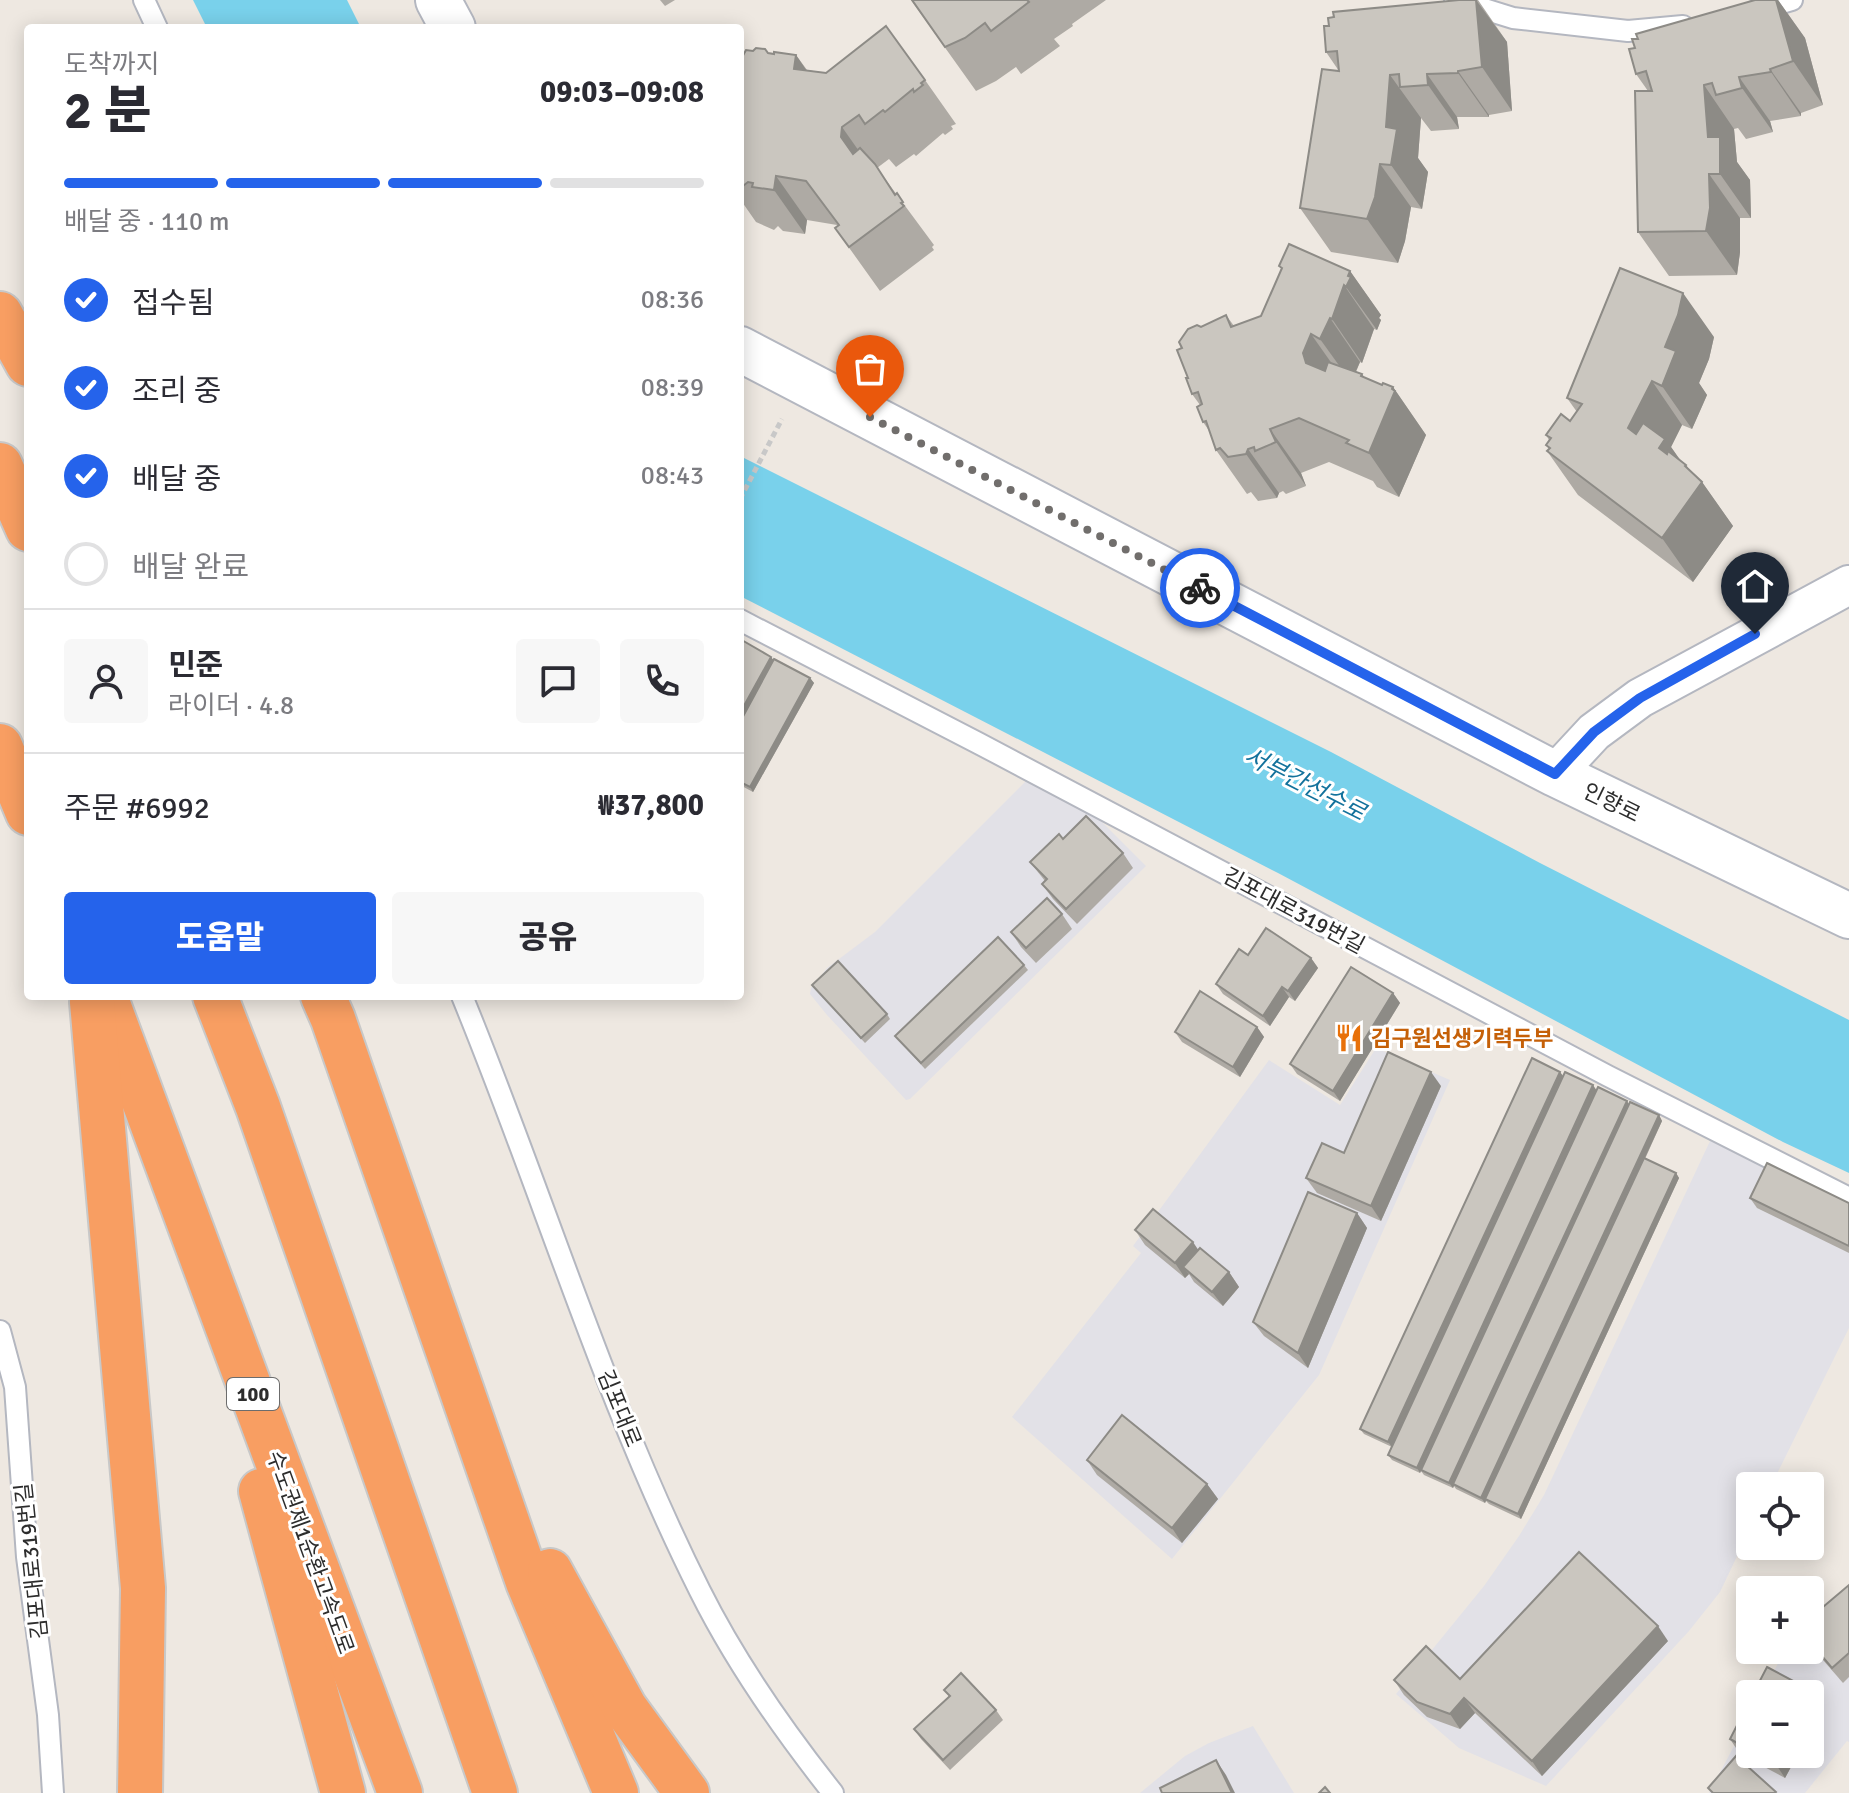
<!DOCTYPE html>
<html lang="ko">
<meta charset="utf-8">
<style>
:root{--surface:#fff;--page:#f7f7f7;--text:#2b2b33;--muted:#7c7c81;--line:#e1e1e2;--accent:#2563eb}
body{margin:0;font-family:Signika,"Noto Sans KR",sans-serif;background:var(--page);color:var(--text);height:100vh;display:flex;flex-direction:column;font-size:30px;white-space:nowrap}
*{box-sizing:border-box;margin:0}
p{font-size:26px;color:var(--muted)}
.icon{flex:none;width:44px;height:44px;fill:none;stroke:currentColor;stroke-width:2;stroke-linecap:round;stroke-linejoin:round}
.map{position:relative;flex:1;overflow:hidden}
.details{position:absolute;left:24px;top:24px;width:720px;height:976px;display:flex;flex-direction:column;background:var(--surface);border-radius:8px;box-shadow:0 4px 20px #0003}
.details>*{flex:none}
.fabs{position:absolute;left:1736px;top:1472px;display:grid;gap:16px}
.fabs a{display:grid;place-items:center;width:88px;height:88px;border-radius:8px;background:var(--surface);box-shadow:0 4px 20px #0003;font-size:40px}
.pin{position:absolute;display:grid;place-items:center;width:68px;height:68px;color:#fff;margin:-82px -34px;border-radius:50% 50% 50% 0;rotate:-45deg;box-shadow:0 0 8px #0007}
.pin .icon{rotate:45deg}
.courier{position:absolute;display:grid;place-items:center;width:80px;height:80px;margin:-40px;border:6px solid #2563eb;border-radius:50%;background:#fff;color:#222;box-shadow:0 2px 10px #0007}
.summary em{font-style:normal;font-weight:800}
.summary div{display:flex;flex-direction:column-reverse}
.summary{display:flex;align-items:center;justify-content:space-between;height:136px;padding:0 40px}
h1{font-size:52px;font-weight:800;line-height:60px}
.bar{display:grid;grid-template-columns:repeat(4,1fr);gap:12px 8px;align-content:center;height:96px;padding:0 40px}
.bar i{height:10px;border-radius:6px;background:var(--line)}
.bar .active{background:var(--accent)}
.bar p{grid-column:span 4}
.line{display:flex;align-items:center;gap:20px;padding:0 40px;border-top:2px solid var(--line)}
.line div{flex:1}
.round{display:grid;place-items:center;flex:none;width:84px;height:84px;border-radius:8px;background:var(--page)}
ol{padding:0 40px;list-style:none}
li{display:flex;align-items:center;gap:24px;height:88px}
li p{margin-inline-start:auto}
li .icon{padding:8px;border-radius:50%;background:var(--accent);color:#fff;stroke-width:4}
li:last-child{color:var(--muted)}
li i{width:44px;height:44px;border:4px solid var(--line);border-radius:50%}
.primary-button{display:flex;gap:16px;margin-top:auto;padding:16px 40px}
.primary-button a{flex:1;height:92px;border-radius:8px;background:var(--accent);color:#fff;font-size:32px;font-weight:800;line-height:92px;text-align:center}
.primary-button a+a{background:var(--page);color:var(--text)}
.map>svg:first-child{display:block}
.industrial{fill:#e2e1e7}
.water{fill:#79d1eb}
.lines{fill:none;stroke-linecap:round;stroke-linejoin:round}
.lane-casing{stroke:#b4b7c0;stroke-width:24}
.street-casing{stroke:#b4b7c0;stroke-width:42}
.secondary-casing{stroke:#b4b7c0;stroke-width:48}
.highway-casing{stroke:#c8c8c8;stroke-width:48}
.path{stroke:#c8c8c8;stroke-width:5;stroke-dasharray:6 4;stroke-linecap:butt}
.lane{stroke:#fff;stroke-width:20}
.street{stroke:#fff;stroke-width:38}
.secondary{stroke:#fff;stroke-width:44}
.highway{stroke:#f89e62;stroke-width:44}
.wall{fill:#aeaaa4}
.shaded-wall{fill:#8d8b86}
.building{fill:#cac6bf;stroke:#8d8b86;stroke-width:2}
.done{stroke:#716e6c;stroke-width:8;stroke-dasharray:0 14.4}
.route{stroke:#2563eb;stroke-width:10}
.labels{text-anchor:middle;stroke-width:6;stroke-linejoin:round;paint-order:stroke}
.shield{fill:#fff;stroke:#6c6c6c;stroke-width:2}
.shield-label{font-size:20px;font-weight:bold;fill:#2d2d2d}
.street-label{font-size:22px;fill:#2d2d2d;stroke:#fff}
.food-label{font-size:22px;font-weight:bold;fill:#c56008;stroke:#fff;text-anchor:start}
.water-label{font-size:24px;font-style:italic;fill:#13729c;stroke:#fff}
</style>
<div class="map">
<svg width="1849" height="1793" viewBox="0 0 1849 1793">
<rect width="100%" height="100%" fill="#eee8e1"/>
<g class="industrial">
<polygon points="1026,781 1095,815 1146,866 910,1099 906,1100 827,1015 810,994 811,988 827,968 875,932"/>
<polygon points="1376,1048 1450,1080 1319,1375 1172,1559 1012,1417 1141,1253 1133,1246 1269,1060 1340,1105"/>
<polygon points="1711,1139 1849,1206 1849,1328 1771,1486 1750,1486 1750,1529 1720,1592 1689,1631 1546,1786 1459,1748 1396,1694 1484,1586 1519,1536 1544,1495"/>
<polygon points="1849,1586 1849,1742 1847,1741 1805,1793 1709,1793 1750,1716 1750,1754 1810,1754 1810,1694 1762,1694 1785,1650 1810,1650 1810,1619"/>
<polygon points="1253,1726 1294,1793 1140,1793 1185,1756 1209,1743"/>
</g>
<g class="water">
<polygon points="193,0 347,0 361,28 207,28"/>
<polygon points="740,456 1331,752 1540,863 1849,1020 1849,1173 1783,1142 1278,873 740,596"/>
</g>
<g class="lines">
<defs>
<g id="lane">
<polyline points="144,0 157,28"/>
<polyline points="1455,0 1513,18 1628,31 1683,26"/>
<polyline points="1757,10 1792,0"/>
<polyline points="740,620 978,743 1608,1076 1849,1198"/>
<path d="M462,996C543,1193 604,1400 700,1591C736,1663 783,1730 833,1793"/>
<polyline points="0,1331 15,1387 27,1557 48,1715 53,1793"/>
</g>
<polyline id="street" points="1555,774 1594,732 1640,698 1849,585"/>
<g id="secondary">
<polyline points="438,0 453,28"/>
<polyline points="740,349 1555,774 1849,916"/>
</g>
<g id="highway">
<polyline points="0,314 28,364"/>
<polyline points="0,465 28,529"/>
<polyline points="0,746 28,813"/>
<polyline points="105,996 400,1793"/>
<polyline points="215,996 258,1107 495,1793"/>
<polyline points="323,996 333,1019 528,1582 616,1793"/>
<polyline points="92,1002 143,1588 140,1793"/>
<polyline points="261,1491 343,1793"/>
<polyline points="550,1571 625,1708 687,1793"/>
</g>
</defs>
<use href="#lane" class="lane-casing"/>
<use href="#street" class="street-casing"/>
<use href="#secondary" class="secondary-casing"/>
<use href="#highway" class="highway-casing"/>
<polyline class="path" points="740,499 782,419"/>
<use href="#lane" class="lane"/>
<use href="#street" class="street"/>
<use href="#secondary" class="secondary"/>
<use href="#highway" class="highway"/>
</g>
<g class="wall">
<polygon points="660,0 675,0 665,6"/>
<polygon points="911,0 1106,0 1072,24 1073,26 1054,39 1060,46 1021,74 1016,67 996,81 976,91"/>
<polygon points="1459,0 1478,0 1507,42 1512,111 1489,115 1489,117 1457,117 1459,129 1431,131 1421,118 1418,158 1428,172 1422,209 1411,207 1405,241 1398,263 1331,252 1300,208 1339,71 1326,52"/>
<polygon points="1755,0 1778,0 1805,38 1823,105 1801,113 1801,116 1770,121 1773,132 1746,139 1738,128 1734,129 1737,162 1750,180 1751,218 1740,218 1740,252 1737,275 1669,276 1638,232 1648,91 1636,74 1635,48 1638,39"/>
<polygon points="768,53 796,55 807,70 826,73 925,80 956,124 951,126 953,129 945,135 943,133 916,156 914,154 896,167 889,159 877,168 934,245 932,247 934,250 880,291 835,228 838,226 837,225 807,220 805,234 783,231 778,226 774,230 756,222 740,199 740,61"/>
<polygon points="1279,266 1350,271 1381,315 1379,318 1381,320 1377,330 1374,329 1362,363 1360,362 1356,372 1365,378 1382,385 1393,387 1426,435 1399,497 1377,487 1373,481 1329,462 1301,473 1306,486 1286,494 1283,491 1279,493 1277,498 1258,501 1251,492 1247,494 1216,450 1210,432 1203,422 1200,405 1192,394 1182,348 1201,327 1226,315 1234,326 1261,316 1282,269"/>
<polygon points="1714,337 1709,359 1699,383 1707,395 1692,429 1682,425 1671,447 1681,461 1702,482 1733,526 1693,582 1578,495 1547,451 1549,449 1546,445 1549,440 1546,435 1570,421 1577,412 1567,398"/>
<polygon points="740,639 774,660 810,678 814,683 753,792 740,785"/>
<polygon points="1123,853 1133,868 1077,924 1053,899 1042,884 1045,881 1030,862"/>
<polygon points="1062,914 1072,929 1036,963 1021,947 1011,932"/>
<polygon points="1248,955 1311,958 1318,968 1295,1001 1289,997 1270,1026 1223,994 1216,984"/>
<polygon points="1024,965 1028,970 925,1069 895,1036"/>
<polygon points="812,985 887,1014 890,1019 865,1043"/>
<polygon points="1393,993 1400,1003 1340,1101 1297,1074 1290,1064"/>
<polygon points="1257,1027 1264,1037 1240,1077 1182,1042 1175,1032"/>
<polygon points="1563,1076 1629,1104 1659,1115 1662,1121 1645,1159 1676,1173 1679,1178 1521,1519 1489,1504 1486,1501 1485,1503 1456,1489 1454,1486 1453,1488 1424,1475 1421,1471 1420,1473 1392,1460 1388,1455 1392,1447 1364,1434 1360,1429"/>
<polygon points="1441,1086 1381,1221 1317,1193 1306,1178"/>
<polygon points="1750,1198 1849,1203 1849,1253 1757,1208"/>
<polygon points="1357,1213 1367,1228 1308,1368 1264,1336 1253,1322"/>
<polygon points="1135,1230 1198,1250 1229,1272 1239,1287 1223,1306 1194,1282 1189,1274 1185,1278 1145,1245"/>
<polygon points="1087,1460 1207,1484 1218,1499 1182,1543 1097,1475"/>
<polygon points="1849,1585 1849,1677 1843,1683 1810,1645 1810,1618"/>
<polygon points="1668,1641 1542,1776 1475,1713 1460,1729 1427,1717 1404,1695 1394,1680 1460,1679"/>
<polygon points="944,1690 996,1710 1003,1720 950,1770 921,1739 914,1729 949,1696"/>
<polygon points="1750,1700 1750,1754 1798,1754 1785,1778 1740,1754 1730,1739"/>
</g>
<g class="shaded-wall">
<polygon points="1476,0 1507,42 1512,111 1482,67"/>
<polygon points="1776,0 1778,0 1805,38 1823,105 1793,61"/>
<polygon points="796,55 826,99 794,69"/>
<polygon points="1770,69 1801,113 1801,116 1771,72"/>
<polygon points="1458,71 1489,115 1489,117 1458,73"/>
<polygon points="1427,74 1457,117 1459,129 1428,85"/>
<polygon points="1390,75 1421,118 1418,158 1428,172 1422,209 1391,165 1386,127"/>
<polygon points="1739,77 1770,121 1773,132 1742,88"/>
<polygon points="1704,85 1734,129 1737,162 1750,180 1751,218 1720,174 1708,137"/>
<polygon points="842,127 873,171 871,181 841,137"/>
<polygon points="1380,164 1411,207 1405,241 1398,263 1367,219"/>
<polygon points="1709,174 1740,218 1740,252 1737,275 1706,231"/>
<polygon points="776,176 807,220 805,234 774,190"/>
<polygon points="1350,271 1381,315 1379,318 1381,320 1377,330 1346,287 1348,276"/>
<polygon points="1344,285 1374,329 1362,363 1332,319"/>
<polygon points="1683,293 1714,337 1709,359 1699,383 1707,395 1692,429 1662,386 1665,347"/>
<polygon points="1330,318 1360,362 1351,382 1320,339"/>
<polygon points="1311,334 1342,378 1306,363 1303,353"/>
<polygon points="1362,374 1387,410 1393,387 1426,435 1399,497 1369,453"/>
<polygon points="1652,381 1682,425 1671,447 1696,483 1628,428"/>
<polygon points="1270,429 1301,473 1306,486 1276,442"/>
<polygon points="1248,449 1279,493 1277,498 1246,454"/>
<polygon points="1686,465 1700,485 1702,482 1733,526 1693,582 1662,538"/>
<polygon points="771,657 775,662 740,724 740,713"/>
<polygon points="810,678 814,683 753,792 750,787"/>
<polygon points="1311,958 1318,968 1295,1001 1288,991"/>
<polygon points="1282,987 1289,997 1270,1026 1263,1016"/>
<polygon points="1393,993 1400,1003 1340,1101 1333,1091"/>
<polygon points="1257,1027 1264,1037 1240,1077 1233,1067"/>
<polygon points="1431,1072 1441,1086 1381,1221 1371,1206"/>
<polygon points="1560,1072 1564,1077 1392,1447 1388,1442"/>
<polygon points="1593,1085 1597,1091 1420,1473 1417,1468"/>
<polygon points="1627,1101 1630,1106 1453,1488 1449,1483"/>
<polygon points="1659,1115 1662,1121 1485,1503 1481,1498"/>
<polygon points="1676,1173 1679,1178 1521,1519 1518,1514"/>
<polygon points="1357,1213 1367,1228 1308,1368 1298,1353"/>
<polygon points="1193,1242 1203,1257 1183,1267 1189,1274 1185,1278 1175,1263"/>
<polygon points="1229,1272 1239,1287 1223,1306 1212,1292"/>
<polygon points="1207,1484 1218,1499 1182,1543 1172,1528"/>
<polygon points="1658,1626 1668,1641 1542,1776 1532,1761"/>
<polygon points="1812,1691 1823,1706 1810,1730 1810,1695"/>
<polygon points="1464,1698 1475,1713 1460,1729 1450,1714"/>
<polygon points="1779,1754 1798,1754 1785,1778 1775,1763"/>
<polygon points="1216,1760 1226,1775 1235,1793 1232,1793"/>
</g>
<g class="building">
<polygon points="912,0 1027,0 1029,2 991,31 985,23 965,38 945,47"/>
<polygon points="1459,0 1476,0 1482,67 1458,71 1458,73 1427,74 1428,85 1400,87 1399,74 1390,75 1386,127 1397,129 1391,165 1380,164 1375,197 1367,219 1300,208 1322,69 1339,71 1337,51 1326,52 1324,26 1329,26 1328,18 1334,17 1333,12"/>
<polygon points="1755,0 1776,0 1793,61 1770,69 1771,72 1739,77 1742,88 1716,95 1712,83 1704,85 1708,137 1720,137 1720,174 1709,174 1710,208 1706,231 1638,232 1635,91 1652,91 1646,71 1636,74 1629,49 1635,48 1632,39 1638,39 1636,34"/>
<polygon points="886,26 925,80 921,83 923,85 914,92 913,89 885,112 883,110 865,124 859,115 842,127 841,137 853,154 860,148 875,164 895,195 897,193 903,202 901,203 904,206 849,247 835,228 839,225 806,181 776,176 774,190 752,187 753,183 748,182 743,186 740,185 740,61 746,50 753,51 756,48 765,49 768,53 774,54 774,52 796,55 794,69 826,73"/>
<polygon points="1289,244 1350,271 1348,276 1351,277 1346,287 1344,285 1332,319 1330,318 1320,339 1311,334 1303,353 1306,363 1325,371 1328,362 1362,374 1361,376 1382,385 1383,383 1393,387 1392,389 1395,391 1369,453 1346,443 1349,440 1299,418 1270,429 1276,442 1255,451 1254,447 1248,449 1246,454 1228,457 1220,448 1216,450 1206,421 1203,422 1197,407 1202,404 1198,392 1192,394 1186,378 1188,378 1177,350 1182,348 1179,342 1188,329 1197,325 1201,327 1226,315 1231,327 1261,316 1282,268 1279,266"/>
<polygon points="1620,268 1683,293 1678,315 1665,347 1676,351 1662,386 1652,381 1628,428 1636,434 1643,423 1665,439 1659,448 1667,454 1668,451 1686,465 1685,466 1702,482 1662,538 1547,451 1550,448 1546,445 1551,438 1546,435 1561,414 1570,421 1582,404 1567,398"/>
<polygon points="740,639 771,657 740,713"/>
<polygon points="774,659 810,678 750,787 740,782 740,722"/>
<polygon points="1086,816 1123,853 1066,909 1042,884 1047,879 1030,862 1059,834 1063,839"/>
<polygon points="1047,898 1062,914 1026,948 1011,932"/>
<polygon points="1266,928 1311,958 1288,991 1282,987 1263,1016 1216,984 1239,949 1248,955"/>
<polygon points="998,937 1024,965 921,1063 895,1036"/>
<polygon points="838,961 887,1014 861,1038 812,985"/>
<polygon points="1351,967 1393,993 1333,1091 1290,1064"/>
<polygon points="1200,991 1257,1027 1233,1067 1175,1032"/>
<polygon points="1388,1052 1431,1072 1371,1206 1306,1178 1322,1143 1344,1153"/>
<polygon points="1532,1058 1560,1072 1388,1442 1360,1429"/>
<polygon points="1565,1072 1593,1085 1417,1468 1388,1455"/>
<polygon points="1598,1087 1627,1101 1449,1483 1421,1470"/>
<polygon points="1630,1102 1659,1115 1481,1498 1453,1484"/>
<polygon points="1644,1158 1676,1173 1518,1514 1485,1499"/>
<polygon points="1767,1163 1849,1203 1849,1246 1750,1198"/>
<polygon points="1308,1192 1357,1213 1298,1353 1253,1322"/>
<polygon points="1153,1209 1193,1242 1175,1263 1135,1230"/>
<polygon points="1200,1248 1229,1272 1212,1292 1183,1267"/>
<polygon points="1122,1415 1207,1484 1172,1528 1087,1460"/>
<polygon points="1579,1552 1658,1626 1532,1761 1464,1698 1450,1714 1417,1702 1394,1680 1426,1646 1460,1679"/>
<polygon points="1849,1585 1849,1653 1832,1668 1810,1642 1810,1618"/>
<polygon points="1767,1667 1812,1691 1810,1695 1810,1694 1753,1694"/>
<polygon points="961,1673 996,1710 943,1760 914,1729 950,1696 944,1690"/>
<polygon points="1750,1700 1750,1750 1730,1739"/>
<polygon points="1758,1754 1779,1754 1775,1763"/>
<polygon points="1736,1756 1776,1792 1775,1793 1713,1793 1708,1788"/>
<polygon points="1216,1760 1232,1793 1162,1793 1160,1788"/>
<polygon points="1325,1787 1330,1793 1319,1793"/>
</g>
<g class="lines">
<polyline class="done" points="870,417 1200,588"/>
<polyline class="route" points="1200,588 1555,774 1594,732 1640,698 1755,634"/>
</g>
<defs>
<symbol id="restaurant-bare" viewBox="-9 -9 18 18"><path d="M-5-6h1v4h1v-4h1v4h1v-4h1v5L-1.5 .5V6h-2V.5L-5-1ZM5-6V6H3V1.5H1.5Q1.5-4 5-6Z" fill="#e8710a" stroke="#fff" stroke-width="2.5" paint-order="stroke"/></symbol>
</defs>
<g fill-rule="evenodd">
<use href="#restaurant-bare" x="1329" y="1018" width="40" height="40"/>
</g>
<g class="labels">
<rect class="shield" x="227" y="1378" width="52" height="32" rx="6"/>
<g class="shield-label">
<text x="253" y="1401">100</text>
</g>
<g class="street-label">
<text transform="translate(1612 802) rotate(26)" y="8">인향로</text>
<text transform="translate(1294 910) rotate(28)" y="8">김포대로319번길</text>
<text transform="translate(620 1408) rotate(68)" y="8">김포대로</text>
<text transform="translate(311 1552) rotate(70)" y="8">수도권제1순환고속도로</text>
<text transform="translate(31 1561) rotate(-96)" y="8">김포대로319번길</text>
</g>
<g class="food-label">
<text x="1371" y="1046">김구원선생기력두부</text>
</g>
<g class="water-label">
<text transform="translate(1305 784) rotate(27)" y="8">서부간선수로</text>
</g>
</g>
</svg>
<div class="fabs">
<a><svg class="icon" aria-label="locate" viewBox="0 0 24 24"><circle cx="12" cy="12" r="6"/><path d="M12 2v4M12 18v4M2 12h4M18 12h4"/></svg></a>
<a>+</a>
<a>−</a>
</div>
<div class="pin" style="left:870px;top:417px;background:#ea580c"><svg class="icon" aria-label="bag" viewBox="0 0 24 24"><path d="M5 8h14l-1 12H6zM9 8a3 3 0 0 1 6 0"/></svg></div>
<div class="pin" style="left:1755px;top:634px;background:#1f2937"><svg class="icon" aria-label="home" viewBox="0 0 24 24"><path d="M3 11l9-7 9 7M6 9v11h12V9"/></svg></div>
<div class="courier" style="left:1200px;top:588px"><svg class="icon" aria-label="bike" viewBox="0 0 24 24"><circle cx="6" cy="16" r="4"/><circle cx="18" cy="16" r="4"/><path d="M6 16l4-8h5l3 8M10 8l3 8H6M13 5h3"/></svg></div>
<section class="details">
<div class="summary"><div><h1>2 분</h1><p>도착까지</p></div><em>09:03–09:08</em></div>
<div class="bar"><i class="active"></i><i class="active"></i><i class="active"></i><i></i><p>배달 중 · 110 m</p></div>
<ol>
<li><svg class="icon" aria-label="check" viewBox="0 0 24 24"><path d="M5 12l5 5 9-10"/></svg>접수됨<p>08:36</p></li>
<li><svg class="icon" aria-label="check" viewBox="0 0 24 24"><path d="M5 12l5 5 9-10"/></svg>조리 중<p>08:39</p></li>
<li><svg class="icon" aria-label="check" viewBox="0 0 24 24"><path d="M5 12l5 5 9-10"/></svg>배달 중<p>08:43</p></li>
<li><i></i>배달 완료</li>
</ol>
<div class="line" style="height:144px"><a class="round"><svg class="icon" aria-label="person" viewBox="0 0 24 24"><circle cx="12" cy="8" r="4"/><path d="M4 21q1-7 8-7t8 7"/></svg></a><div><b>민준</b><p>라이더 · 4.8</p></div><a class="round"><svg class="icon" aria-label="chat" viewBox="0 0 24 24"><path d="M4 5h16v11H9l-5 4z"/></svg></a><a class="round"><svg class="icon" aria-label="phone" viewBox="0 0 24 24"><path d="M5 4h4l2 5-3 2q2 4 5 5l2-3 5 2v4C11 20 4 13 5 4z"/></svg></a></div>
<div class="line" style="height:104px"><div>주문 #6992</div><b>₩37,800</b></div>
<div class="primary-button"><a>도움말</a><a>공유</a></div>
</section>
</div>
